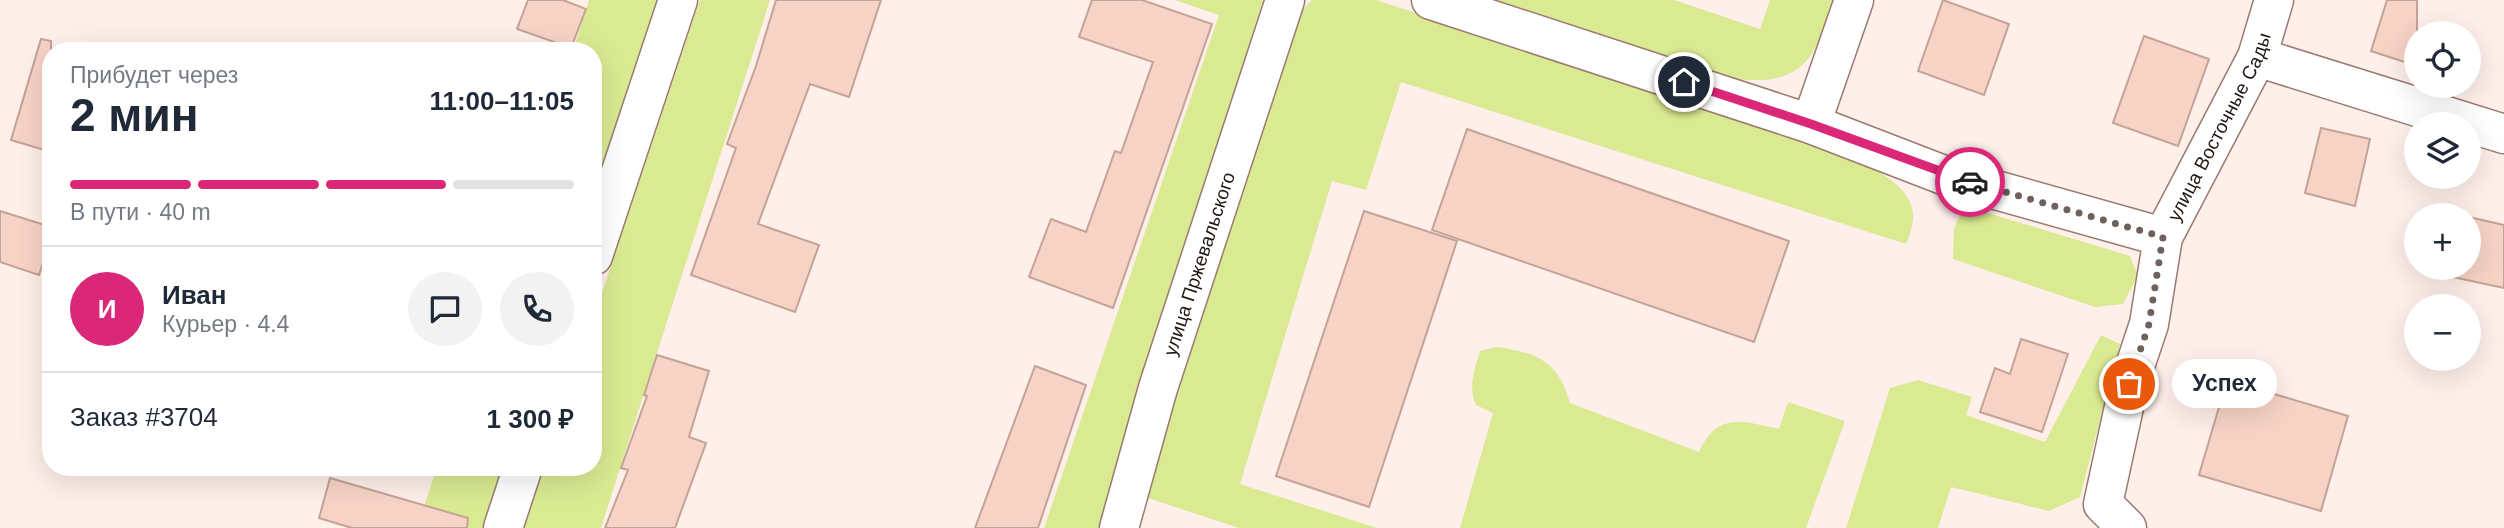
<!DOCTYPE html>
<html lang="ru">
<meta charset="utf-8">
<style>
:root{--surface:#fff;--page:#f2f2f3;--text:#1f2937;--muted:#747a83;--line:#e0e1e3;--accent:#db2777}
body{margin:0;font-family:Arial,sans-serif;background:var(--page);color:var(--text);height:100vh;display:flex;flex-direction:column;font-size:26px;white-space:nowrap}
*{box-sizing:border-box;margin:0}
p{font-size:23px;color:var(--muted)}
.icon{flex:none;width:38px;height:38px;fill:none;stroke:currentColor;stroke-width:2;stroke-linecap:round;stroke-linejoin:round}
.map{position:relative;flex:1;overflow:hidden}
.details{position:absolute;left:42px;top:42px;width:560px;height:434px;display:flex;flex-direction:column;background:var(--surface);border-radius:28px;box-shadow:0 7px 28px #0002}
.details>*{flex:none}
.fabs{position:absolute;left:2404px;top:21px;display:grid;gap:14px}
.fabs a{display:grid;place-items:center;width:77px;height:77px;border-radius:50%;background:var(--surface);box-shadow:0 7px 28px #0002;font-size:35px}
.pin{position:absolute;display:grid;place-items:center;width:60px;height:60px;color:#fff;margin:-30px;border:4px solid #fff;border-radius:50%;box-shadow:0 2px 7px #0007}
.courier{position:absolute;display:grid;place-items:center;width:70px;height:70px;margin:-35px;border:5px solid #db2777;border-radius:50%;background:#fff;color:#222;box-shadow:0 2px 9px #0007}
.bubble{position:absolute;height:49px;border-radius:24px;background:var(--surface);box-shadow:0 7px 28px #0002;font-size:23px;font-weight:700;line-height:49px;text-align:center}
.headline em{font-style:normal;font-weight:700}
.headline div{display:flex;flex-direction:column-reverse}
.headline{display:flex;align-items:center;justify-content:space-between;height:119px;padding:0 28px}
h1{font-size:46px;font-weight:700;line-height:52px}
.bar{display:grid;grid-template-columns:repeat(4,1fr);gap:10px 7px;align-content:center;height:84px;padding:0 28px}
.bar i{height:9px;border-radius:5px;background:var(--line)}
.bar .active{background:var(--accent)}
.bar p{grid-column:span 4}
.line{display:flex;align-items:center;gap:18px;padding:0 28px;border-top:2px solid var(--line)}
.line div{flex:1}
.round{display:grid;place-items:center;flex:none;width:74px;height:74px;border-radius:37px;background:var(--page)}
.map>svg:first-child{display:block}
.green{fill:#daea92}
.building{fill:#f7d3c6;stroke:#c4a295;stroke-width:2}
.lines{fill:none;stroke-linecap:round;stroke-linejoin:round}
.minor-casing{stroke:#9a7a6e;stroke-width:41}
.minor{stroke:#fff;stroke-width:38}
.done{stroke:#6e615c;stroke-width:7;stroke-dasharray:0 12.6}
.route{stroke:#db2777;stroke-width:9}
.labels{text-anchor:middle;stroke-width:7;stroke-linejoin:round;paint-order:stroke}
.street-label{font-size:19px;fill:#211510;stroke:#fff}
</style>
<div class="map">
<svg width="2504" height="528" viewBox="0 0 2504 528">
<rect width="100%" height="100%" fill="#feefea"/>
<g class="green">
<polygon points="589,0 658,0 593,193 593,51 573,51"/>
<polygon points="700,0 770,0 601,528 524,528 544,467 593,467 593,320"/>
<polygon points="1175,0 1263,0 1101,528 1044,528 1219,15"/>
<path d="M1312,0H1376L1813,142C1842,154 1909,176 1913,212C1914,223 1910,235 1906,244L1401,82L1366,190L1332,181L1240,484L1377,528H1239L1145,497L1289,24Z"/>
<path d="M1495,0H1674L1760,29L1770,0H1835C1815,57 1805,86 1737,79Z"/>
<polygon points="1965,206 2130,256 2138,276 2123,304 2095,307 1953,259 1954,228"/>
<polygon points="2101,335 2120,344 2080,497 2049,511 1951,487 1938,528 1846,528 1890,388 1918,380 1972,397 1966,415 2045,442"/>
<path d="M1497,347C1538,353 1558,361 1570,403L1699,452C1717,412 1742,421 1779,429L1788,402L1845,421L1806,528H1460L1493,413L1476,405C1468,387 1474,370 1480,351Z"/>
<polygon points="437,467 502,467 482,528 417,528"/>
</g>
<g class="building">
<polygon points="528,0 563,0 586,9 571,48 517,29"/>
<polygon points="776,0 881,0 849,97 810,84 758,224 819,245 795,312 691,275 736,148 727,144 756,66"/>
<polygon points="1092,0 1142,0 1212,24 1113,308 1029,277 1051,219 1086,232 1115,151 1121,153 1153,62 1079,37"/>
<polygon points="1943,0 2009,24 1984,95 1918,71"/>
<polygon points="2387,0 2417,0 2417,66 2371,51"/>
<polygon points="2144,36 2209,59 2178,146 2113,123"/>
<polygon points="41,39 51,41 51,152 11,140"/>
<polygon points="2321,128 2370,139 2355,206 2305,193"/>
<polygon points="1467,129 1789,241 1754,342 1432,230"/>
<polygon points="0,211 51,227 51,239 39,275 0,262"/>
<polygon points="1364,211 1457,241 1369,507 1276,476"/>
<polygon points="2469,217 2504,225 2504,288 2448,276 2450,268 2469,268"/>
<polygon points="2021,339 2068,354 2042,432 1980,412 1995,368 2010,374"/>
<polygon points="657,355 709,371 689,437 706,443 675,528 605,528 628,470 621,468 647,396 644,395"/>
<polygon points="1035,366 1086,385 1038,528 975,528"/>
<polygon points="2227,380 2348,416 2321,511 2199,475"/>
<polygon points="330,478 468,518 467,528 352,528 319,518"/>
</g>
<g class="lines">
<defs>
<g id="minor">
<polyline points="1431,0 1811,124 1946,176 2163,237"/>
<polyline points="2257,57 2504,134"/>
<polyline points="1811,124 1854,0"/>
<polyline points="593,256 678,0"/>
<polyline points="503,528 523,467"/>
<path id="s1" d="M1119,528L1158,388L1285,0"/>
<path id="s2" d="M2127,528L2103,504L2129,384L2149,324L2163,237L2257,57L2274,0"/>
</g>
</defs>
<use href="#minor" class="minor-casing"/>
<use href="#minor" class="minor"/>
</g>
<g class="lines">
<polyline class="done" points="1970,182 2163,237 2149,324 2129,384"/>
<polyline class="route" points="1684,82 1811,124 1970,182"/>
</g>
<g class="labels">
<g class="street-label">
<text dy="7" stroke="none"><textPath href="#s2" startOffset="432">улица Восточные Сады</textPath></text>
<text dy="7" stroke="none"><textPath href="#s1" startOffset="276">улица Пржевальского</textPath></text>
</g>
</g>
</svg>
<div class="fabs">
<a><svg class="icon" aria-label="locate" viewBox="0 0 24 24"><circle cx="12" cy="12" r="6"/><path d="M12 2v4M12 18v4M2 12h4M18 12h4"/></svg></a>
<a><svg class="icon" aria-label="layers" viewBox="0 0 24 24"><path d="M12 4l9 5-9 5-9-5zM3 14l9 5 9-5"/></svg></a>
<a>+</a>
<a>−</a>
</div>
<div class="pin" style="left:2129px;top:384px;background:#ea580c"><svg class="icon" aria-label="bag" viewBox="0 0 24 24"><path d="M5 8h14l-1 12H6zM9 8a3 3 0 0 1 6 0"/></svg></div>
<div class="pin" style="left:1684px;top:82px;background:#1f2937"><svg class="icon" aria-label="home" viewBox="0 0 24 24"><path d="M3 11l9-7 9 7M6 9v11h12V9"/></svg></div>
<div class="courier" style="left:1970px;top:182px"><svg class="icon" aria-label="car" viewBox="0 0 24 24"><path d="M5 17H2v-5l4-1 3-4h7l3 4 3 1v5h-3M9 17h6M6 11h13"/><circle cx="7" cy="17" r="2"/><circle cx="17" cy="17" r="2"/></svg></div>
<div class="bubble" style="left:2172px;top:359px;width:105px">Успех</div>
<section class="details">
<div class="headline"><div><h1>2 мин</h1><p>Прибудет через</p></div><em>11:00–11:05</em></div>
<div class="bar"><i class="active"></i><i class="active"></i><i class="active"></i><i></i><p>В пути · 40 m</p></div>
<div class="line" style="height:126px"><b class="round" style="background:var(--accent);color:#fff">И</b><div><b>Иван</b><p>Курьер · 4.4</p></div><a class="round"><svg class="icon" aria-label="chat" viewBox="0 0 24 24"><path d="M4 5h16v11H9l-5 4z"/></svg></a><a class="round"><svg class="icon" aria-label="phone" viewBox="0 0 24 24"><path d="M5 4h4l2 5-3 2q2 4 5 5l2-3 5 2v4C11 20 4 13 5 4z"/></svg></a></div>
<div class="line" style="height:91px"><div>Заказ #3704</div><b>1 300 ₽</b></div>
</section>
</div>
